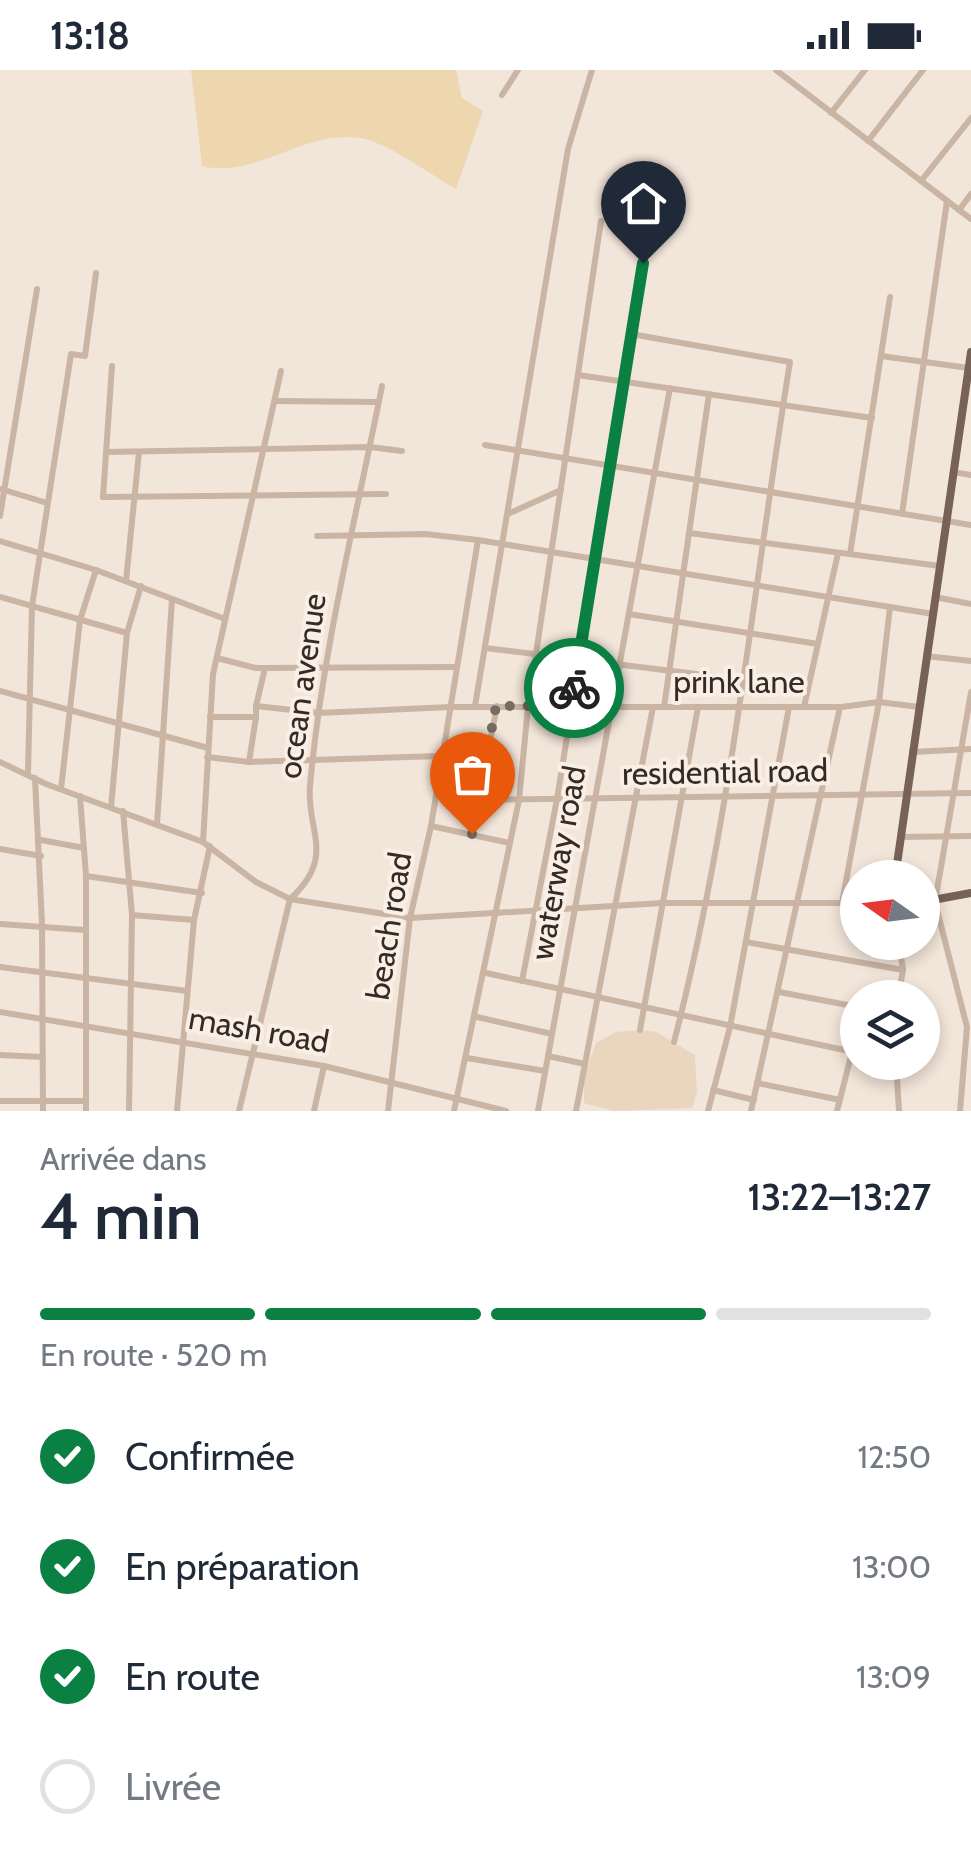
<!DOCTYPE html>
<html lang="fr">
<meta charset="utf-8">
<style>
:root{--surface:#fff;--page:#f6f6f7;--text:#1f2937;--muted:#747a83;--line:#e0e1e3;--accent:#0b8043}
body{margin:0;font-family:Cabin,sans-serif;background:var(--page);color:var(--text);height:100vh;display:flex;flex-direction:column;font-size:38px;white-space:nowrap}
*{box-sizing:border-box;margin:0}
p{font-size:32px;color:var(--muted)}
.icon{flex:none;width:55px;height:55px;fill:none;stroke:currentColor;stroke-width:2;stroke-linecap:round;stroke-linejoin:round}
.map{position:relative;height:1041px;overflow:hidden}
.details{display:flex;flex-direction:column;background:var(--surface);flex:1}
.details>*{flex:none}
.needle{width:65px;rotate:284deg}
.controls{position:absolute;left:840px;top:790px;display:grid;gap:20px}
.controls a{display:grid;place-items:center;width:100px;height:100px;border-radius:50%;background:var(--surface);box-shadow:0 5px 15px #0003;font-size:50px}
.pin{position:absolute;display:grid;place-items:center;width:85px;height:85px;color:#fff;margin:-102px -42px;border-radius:50% 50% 50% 0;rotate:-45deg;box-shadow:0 0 10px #0007}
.pin .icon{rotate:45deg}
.courier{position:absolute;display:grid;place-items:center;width:100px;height:100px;margin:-50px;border:8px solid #0b8043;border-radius:50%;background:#fff;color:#222;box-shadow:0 2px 12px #0007}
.summary em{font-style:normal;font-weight:600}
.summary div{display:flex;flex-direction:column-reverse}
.summary{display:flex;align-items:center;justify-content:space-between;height:170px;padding:0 40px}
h1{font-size:65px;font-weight:600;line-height:75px}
.bar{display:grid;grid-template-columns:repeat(4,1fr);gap:15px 10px;align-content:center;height:120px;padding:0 40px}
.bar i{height:12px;border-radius:8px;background:var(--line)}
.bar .current{background:var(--accent)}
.bar p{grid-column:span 4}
ol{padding:0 40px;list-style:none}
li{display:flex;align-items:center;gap:30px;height:110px}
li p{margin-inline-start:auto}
li .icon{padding:10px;border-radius:50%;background:var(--accent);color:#fff;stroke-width:4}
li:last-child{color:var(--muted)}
li i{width:55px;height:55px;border:5px solid var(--line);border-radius:50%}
.status{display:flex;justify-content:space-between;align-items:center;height:70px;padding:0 50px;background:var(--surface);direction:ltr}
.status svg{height:28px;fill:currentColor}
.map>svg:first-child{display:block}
.sand{fill:#eed7ae}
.plaza{fill:#ead6bf}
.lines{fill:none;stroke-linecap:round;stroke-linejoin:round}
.minor{stroke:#cab5a4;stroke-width:6}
.major{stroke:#786157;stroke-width:8}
.done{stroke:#776b65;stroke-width:10;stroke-dasharray:0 18}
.route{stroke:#0b8043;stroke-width:12}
.labels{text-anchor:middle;stroke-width:8;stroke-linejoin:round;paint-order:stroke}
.street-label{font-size:32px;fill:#352a26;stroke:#f9efe5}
</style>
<div class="status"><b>13:18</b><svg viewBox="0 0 49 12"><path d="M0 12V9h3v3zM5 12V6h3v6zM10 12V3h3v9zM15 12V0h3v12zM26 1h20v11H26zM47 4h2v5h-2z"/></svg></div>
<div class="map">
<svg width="971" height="1041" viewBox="0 0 971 1041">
<rect width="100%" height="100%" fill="#f2e5d9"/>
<path class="sand" d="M191,0H456L462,28L483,41L456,119C433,106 385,71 360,68C305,59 256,109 202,96Z"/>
<polygon class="plaza" points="640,960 656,962 695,985 697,1022 692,1038 614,1041 584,1033 584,1006 596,973 616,962"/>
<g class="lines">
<g class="minor">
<polyline points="776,0 971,149"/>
<polyline points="502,25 518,0"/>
<polyline points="831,43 865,0"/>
<polyline points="868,71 923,0"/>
<polyline points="921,111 971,48"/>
<polyline points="959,140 971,124"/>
<path d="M631,264L790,292C753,519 732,748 674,972"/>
<polyline points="881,286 969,298"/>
<polyline points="112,296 103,427 386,424"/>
<polyline points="578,305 872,348"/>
<path d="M382,316C356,448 322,582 310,716C306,761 337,786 290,829L410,848L663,833H858"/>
<polyline points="275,331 378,332"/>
<polyline points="485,375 971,455"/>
<polyline points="106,382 370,377 402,381"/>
<polyline points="953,402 971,405"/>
<polyline points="1,419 47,433"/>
<polyline points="510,443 561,420"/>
<polyline points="902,444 947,131"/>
<polyline points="0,446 37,219"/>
<polyline points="689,463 940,496"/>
<polyline points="317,466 425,464 478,470 933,544"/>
<polyline points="0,471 96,500 225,549"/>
<polyline points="850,484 890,227"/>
<polyline points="126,511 139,382"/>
<polyline points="0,527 127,563"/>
<polyline points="935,527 971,534"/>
<polyline points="629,544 818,574"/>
<polyline points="485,578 745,610"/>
<polyline points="926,586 971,591"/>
<polyline points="217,588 256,598 456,597"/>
<polyline points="0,621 208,678"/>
<polyline points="256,636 265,598"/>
<polyline points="475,636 568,79 592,0"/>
<polyline points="664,637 709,324"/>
<polyline points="804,637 838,483"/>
<polyline points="210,647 256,647 256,636 319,643 450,637 841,637 879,632 919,637"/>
<polyline points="912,682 971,679"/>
<polyline points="207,687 249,692 440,686"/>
<polyline points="0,692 46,714 203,772 256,812 290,829 239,1041"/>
<polyline points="249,692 256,647"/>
<polyline points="28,703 32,536 71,284 85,286 96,203"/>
<polyline points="35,708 42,854 43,1041"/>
<polyline points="61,719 80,550 96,500"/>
<polyline points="80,726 86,806 86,1041"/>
<polyline points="479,730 971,723"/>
<polyline points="111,737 127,563 141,516"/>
<polyline points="123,741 132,845 129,1041"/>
<polyline points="157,754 172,530"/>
<polyline points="431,756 510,773"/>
<polyline points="472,765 497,636"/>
<polyline points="900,767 971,766"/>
<polyline points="41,770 84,778"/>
<polyline points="203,772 213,604 281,301"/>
<polyline points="0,779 41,786"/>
<polyline points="86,806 202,823"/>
<polyline points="842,833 879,632 890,537"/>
<polyline points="132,845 194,850"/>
<polyline points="0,854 86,860"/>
<polyline points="746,872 903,900"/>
<polyline points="0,897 187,921"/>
<polyline points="486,903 858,983"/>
<polyline points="522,911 557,729 649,157"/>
<polyline points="779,922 858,937"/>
<polyline points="898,928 903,900 899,872"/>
<polyline points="0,942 324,996 506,1041"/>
<polyline points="477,947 552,964"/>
<polyline points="640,960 698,637"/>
<polyline points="0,985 43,987"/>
<polyline points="548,986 585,994"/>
<polyline points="467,988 545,1001"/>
<polyline points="896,992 899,1041"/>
<polyline points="757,1013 840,1030"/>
<polyline points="713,1020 754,1030"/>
<polyline points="0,1031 86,1031"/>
<polyline points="177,1041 194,850 210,776"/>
<polyline points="314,1041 324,996"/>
<polyline points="388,1041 410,848 431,756 478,470"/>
<polyline points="454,1041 519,730 528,637 601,151"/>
<polyline points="538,1041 670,318"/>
<polyline points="576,1041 653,637"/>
<polyline points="708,1041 730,957 789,637"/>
<polyline points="751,1041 840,637"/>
<polyline points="837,1041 852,982"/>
<polyline points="960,1041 967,957 935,832 971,622"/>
</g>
<g class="major">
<polyline points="895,808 971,282"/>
<polyline points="922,832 971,823"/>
</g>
</g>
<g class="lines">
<polyline class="done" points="472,764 496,636 572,636 574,618"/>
<polyline class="route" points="574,618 643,193"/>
</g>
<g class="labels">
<g class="street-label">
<text x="739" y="623">prink lane</text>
<text transform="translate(302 616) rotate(-82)" y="11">ocean avenue</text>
<text transform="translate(725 702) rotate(-1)" y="11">residential road</text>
<text transform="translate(558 793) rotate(-80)" y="11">waterway road</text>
<text transform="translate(389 856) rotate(-81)" y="11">beach road</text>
<text transform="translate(259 960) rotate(10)" y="11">mash road</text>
</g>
</g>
</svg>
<div class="controls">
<a><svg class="needle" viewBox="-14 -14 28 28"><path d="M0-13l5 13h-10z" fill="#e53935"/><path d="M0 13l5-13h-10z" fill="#747a83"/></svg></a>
<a><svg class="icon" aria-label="layers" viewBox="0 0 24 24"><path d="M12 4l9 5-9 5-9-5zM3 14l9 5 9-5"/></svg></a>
</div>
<div class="pin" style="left:472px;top:764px;background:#ea580c"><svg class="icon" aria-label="bag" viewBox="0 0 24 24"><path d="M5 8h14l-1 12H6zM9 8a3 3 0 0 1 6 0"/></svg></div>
<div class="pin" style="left:643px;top:193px;background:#1f2937"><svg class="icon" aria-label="home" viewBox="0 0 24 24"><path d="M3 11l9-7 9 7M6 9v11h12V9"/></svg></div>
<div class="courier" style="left:574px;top:618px"><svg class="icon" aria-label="bike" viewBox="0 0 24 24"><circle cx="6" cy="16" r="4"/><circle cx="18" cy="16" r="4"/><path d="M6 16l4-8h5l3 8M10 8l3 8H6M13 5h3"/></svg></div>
</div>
<section class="details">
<div class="summary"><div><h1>4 min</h1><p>Arrivée dans</p></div><em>13:22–13:27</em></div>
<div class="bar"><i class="current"></i><i class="current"></i><i class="current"></i><i></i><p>En route · 520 m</p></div>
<ol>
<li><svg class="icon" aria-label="check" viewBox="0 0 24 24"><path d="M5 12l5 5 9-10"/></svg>Confirmée<p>12:50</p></li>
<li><svg class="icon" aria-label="check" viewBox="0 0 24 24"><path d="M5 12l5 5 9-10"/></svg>En préparation<p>13:00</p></li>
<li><svg class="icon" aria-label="check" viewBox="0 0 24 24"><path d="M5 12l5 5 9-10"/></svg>En route<p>13:09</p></li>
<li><i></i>Livrée</li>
</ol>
</section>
